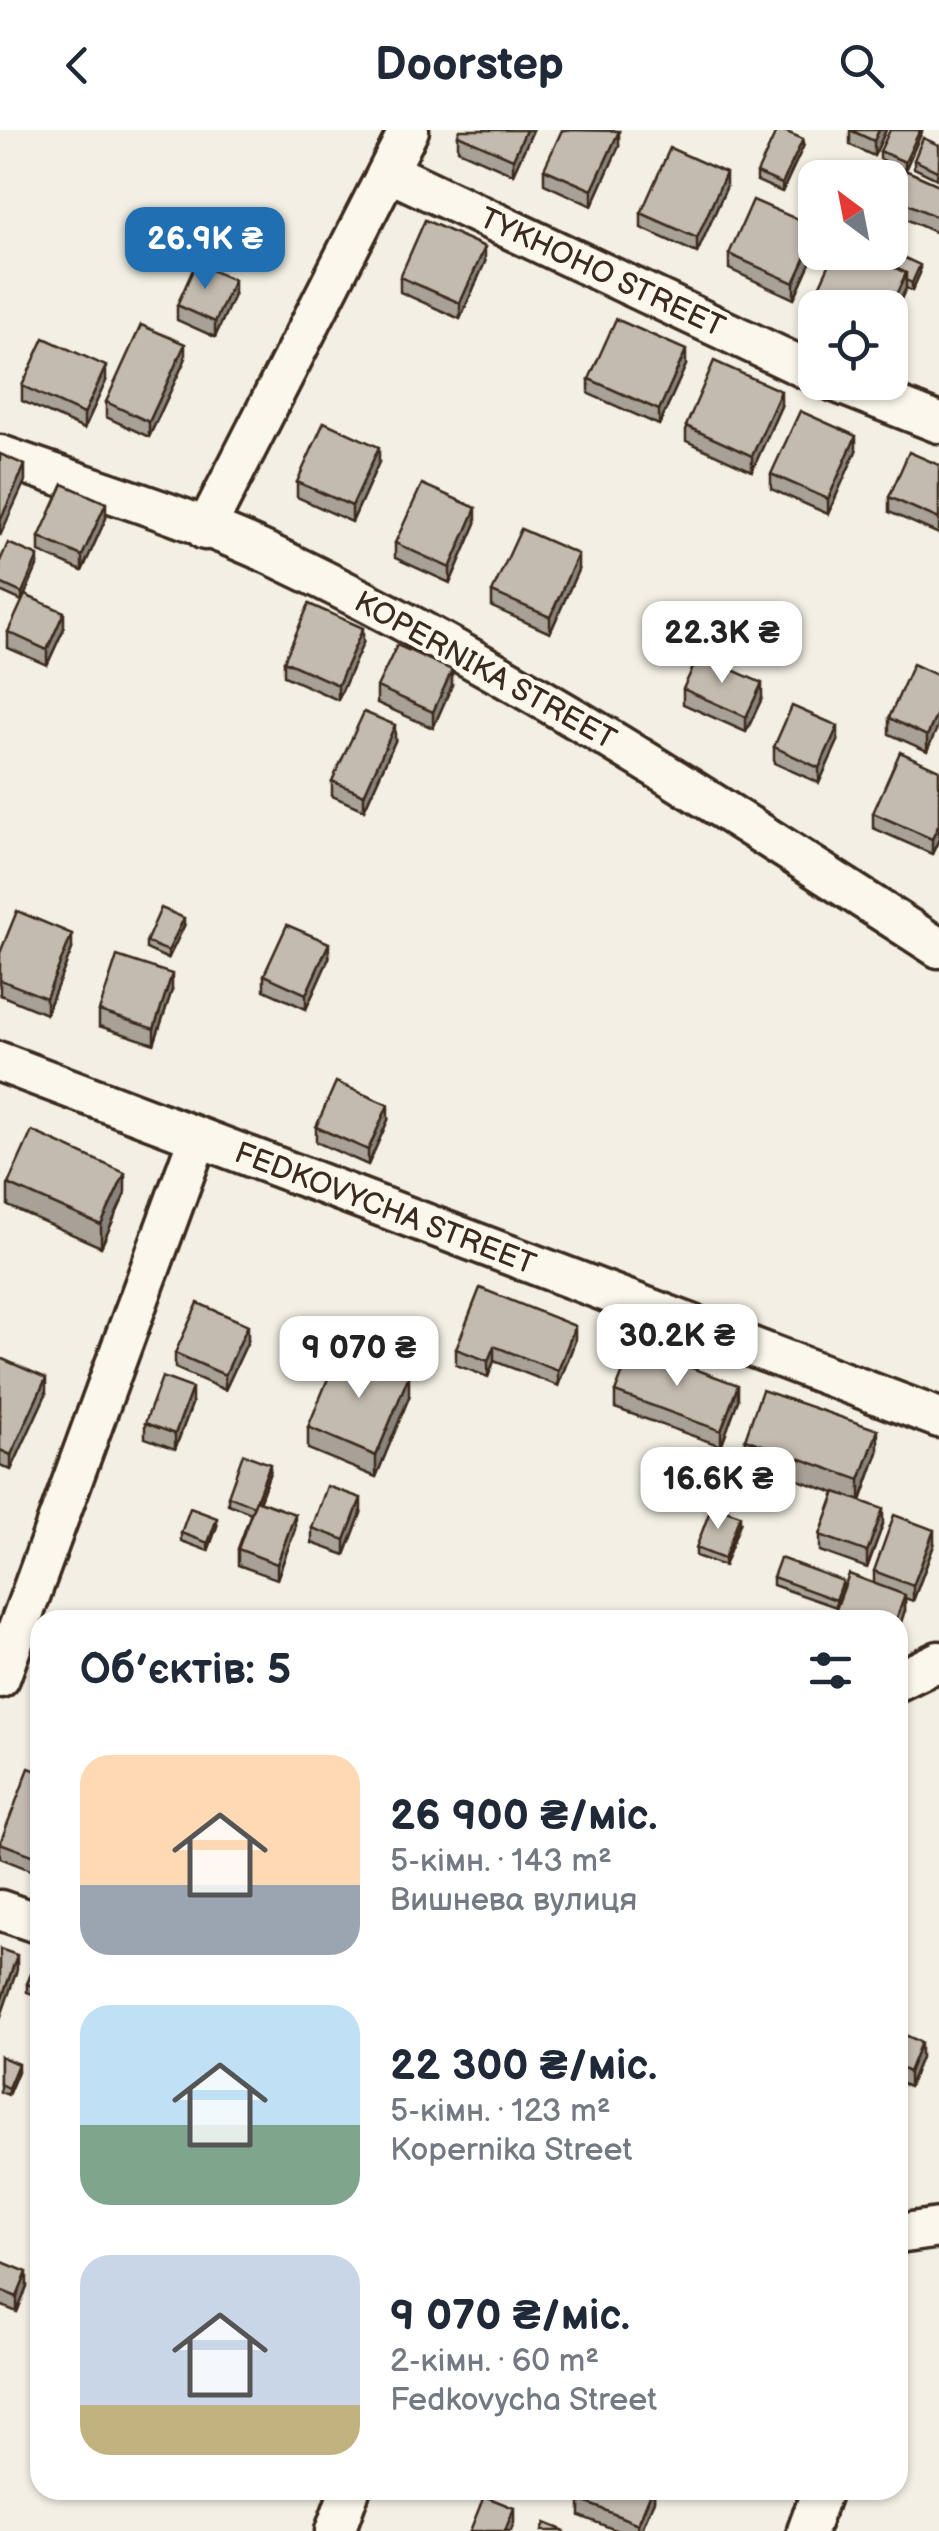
<!DOCTYPE html>
<html lang="uk">
<head>
<meta charset="utf-8">
<style>
	:root { --surface:#fff; --page:#f2f2f3; --text:#1f2937; --muted:#747a83; --accent:#1f6fb2 }
	body { margin:0; font-family:"Balsamiq Sans",sans-serif; background:var(--page); color:var(--text); height:100vh; display:flex; flex-direction:column; font-size:38px; white-space:nowrap }
	* { box-sizing:border-box; margin:0 }
	p { font-size:32px; color:var(--muted) }
	.icon { flex:none; width:55px; height:55px; fill:none; stroke:currentColor; stroke-width:2; stroke-linecap:round; stroke-linejoin:round }
	.map { position:relative; flex:1; overflow:hidden }
	.panel { position:absolute; left:30px; top:1480px; width:878px; height:890px; display:flex; flex-direction:column; background:var(--surface); border-radius:30px; box-shadow:0 2px 8px #0004 }
	.panel>* { flex:none }
	.needle { width:65px; rotate:328deg }
	.buttons { position:absolute; left:798px; top:30px; display:grid; gap:20px }
	.buttons a { display:grid; place-items:center; width:110px; height:110px; border-radius:20px; background:var(--surface); box-shadow:0 2px 8px #0004; font-size:50px }
	.price { position:absolute; translate:-50% -85px; padding:0 22px; border-radius:20px; background:#fff; color:#222; font-size:32px; line-height:65px; filter:drop-shadow(0 2px 5px #0008) }
	.price::after { content:''; position:absolute; left:50%; top:60px; width:30px; height:22px; margin-left:-15px; background:inherit; clip-path:polygon(0 0,100% 0,50% 100%) }
	.price.selected { background:var(--accent); color:#fff }
	ul { padding:0; list-style:none }
	li { display:flex; align-items:center; gap:30px; height:250px; padding:0 50px }
	li span { display:grid; place-items:center; flex:none; width:280px; height:200px; border-radius:30px; color:#555 }
	li>.icon { margin-inline-start:auto }
	span .icon { width:120px; height:120px; fill:#fffc; stroke-width:1 }
	li b { font-size:42px }
	h2 { display:flex; justify-content:space-between; align-items:center; height:120px; padding:0 50px; font-size:42px }
	header { display:flex; justify-content:space-between; align-items:center; height:130px; padding:0 50px; background:var(--surface); font-size:45px; font-weight:600 }
	.map>svg:first-child { display:block }
</style>
</head>
<body>
<header><svg class="icon" aria-label="back" viewBox="0 0 24 24"><path d="M15 5l-7 7 7 7"/></svg>Doorstep<svg class="icon" aria-label="search" viewBox="0 0 24 24"><circle cx="10" cy="10" r="6"/><path d="M15 15l6 6"/></svg></header>
<div class="map">
<svg width="939" height="2401" viewBox="0 0 939 2401">
	<rect width="100%" height="100%" fill="#f3efe4"/>
	<filter id="ink" filterUnits="userSpaceOnUse"><feTurbulence type="fractalNoise" baseFrequency=".01" numOctaves="2"/><feDisplacementMap in="SourceGraphic" scale="20" xChannelSelector="R" yChannelSelector="G"/><feConvolveMatrix kernelMatrix="1 2 1 2 8 2 1 2 1" color-interpolation-filters="sRGB"/></filter>
	<g filter="url(#ink)">
		<g fill="none" stroke-linecap="round" stroke-linejoin="round">
			<defs>
				<g id="minor">
					<polyline points="389,42 815,243"/>
					<polyline points="835,252 939,293"/>
					<path d="M0 325C92 358 190 386 278 428 509 538 724 679 939 818"/>
					<polyline points="205,400 409,0"/>
					<polyline points="0,932 939,1288"/>
					<polyline points="0,1548 198,1008"/>
					<polyline points="898,1551 939,1531"/>
					<polyline points="0,1780 40,1794"/>
					<polyline points="898,2104 939,2098"/>
					<polyline points="335,2401 350,2360"/>
					<polyline points="807,2401 822,2360"/>
				</g>
			</defs>
			<use href="#minor" stroke="#3b2a1e" stroke-width="45"/>
			<use href="#minor" stroke="#fbf7ec" stroke-width="38"/>
		</g>
		<g fill="#a8a197" stroke="#3b2a1e" stroke-width="2.5">
			<polygon points="533,0 513,44 458,20 458,5"/>
			<polygon points="850,0 886,0 874,26 850,15"/>
			<polygon points="922,0 905,40 939,55 939,104 890,82 890,56 898,37 880,29 880,21"/>
			<polygon points="939,15 937,49 914,38 914,30"/>
			<polygon points="619,16 592,76 544,54 544,39"/>
			<polygon points="803,17 782,62 757,51 757,43"/>
			<polygon points="726,58 697,123 641,98 641,83"/>
			<polygon points="815,97 794,169 729,139 729,124"/>
			<polygon points="881,131 920,143 912,161 906,158 890,193 890,178 815,178 815,166"/>
			<polygon points="485,132 460,189 400,162 400,147"/>
			<polygon points="234,165 215,207 177,190 177,175"/>
			<polygon points="185,230 149,307 106,287 106,272"/>
			<polygon points="686,235 659,295 589,264 589,249"/>
			<polygon points="106,251 84,299 22,271 22,256"/>
			<polygon points="781,276 752,341 686,311 686,296"/>
			<polygon points="856,321 828,384 771,359 771,344"/>
			<polygon points="379,332 352,392 297,367 297,352"/>
			<polygon points="939,335 939,404 889,382 889,367"/>
			<polygon points="106,388 82,441 39,422 39,407"/>
			<polygon points="476,393 450,453 395,428 395,413"/>
			<polygon points="0,431 38,434 22,471 0,461"/>
			<polygon points="578,440 550,503 492,477 492,462"/>
			<polygon points="64,498 47,535 8,518 8,502"/>
			<polygon points="363,513 338,570 284,546 284,531"/>
			<polygon points="939,546 927,621 889,604 889,588"/>
			<polygon points="452,555 433,598 377,573 377,557"/>
			<polygon points="683,559 762,568 746,602 683,574"/>
			<polygon points="395,611 364,680 332,666 332,651"/>
			<polygon points="838,611 819,653 774,633 774,617"/>
			<polygon points="939,640 939,709 932,724 873,698 873,683"/>
			<polygon points="184,796 168,829 146,819 146,812"/>
			<polygon points="72,819 46,884 0,865 0,823"/>
			<polygon points="329,828 306,879 264,860 264,845"/>
			<polygon points="172,860 154,914 99,896 99,881"/>
			<polygon points="388,990 368,1035 316,1012 316,997"/>
			<polygon points="8,1054 125,1064 101,1117 8,1076"/>
			<polygon points="248,1211 225,1260 175,1238 175,1223"/>
			<polygon points="575,1211 558,1256 494,1231 488,1247 456,1235 456,1219"/>
			<polygon points="0,1228 46,1264 11,1340 0,1335"/>
			<polygon points="615,1262 738,1270 721,1316 615,1278"/>
			<polygon points="409,1267 376,1347 308,1319 308,1297"/>
			<polygon points="192,1274 175,1319 145,1308 145,1293"/>
			<polygon points="745,1309 878,1322 861,1371 883,1394 867,1438 820,1421 820,1405 835,1363 745,1331"/>
			<polygon points="270,1342 259,1372 295,1399 277,1449 238,1435 238,1419 251,1383 228,1374 228,1366"/>
			<polygon points="361,1383 345,1425 312,1413 312,1398"/>
			<polygon points="740,1393 724,1436 696,1426 696,1418"/>
			<polygon points="217,1396 208,1421 181,1411 181,1403"/>
			<polygon points="934,1415 913,1471 905,1468 905,1480 874,1453 874,1441"/>
			<polygon points="773,1447 843,1459 836,1477 773,1455"/>
			<polygon points="40,1642 40,1744 0,1728 0,1713"/>
			<polygon points="40,1822 40,1867 27,1862 27,1854"/>
			<polygon points="898,1902 921,1927 909,1957 898,1952"/>
			<polygon points="0,1926 18,1941 8,1965 0,1962"/>
			<polygon points="0,2131 27,2157 17,2182 0,2175"/>
			<polygon points="654,2360 654,2370 641,2401 618,2401 580,2386 580,2370"/>
		</g>
		<g fill="#88837b" stroke="#3b2a1e" stroke-width="2.5">
			<polygon points="526,0 533,0 513,44 513,29"/>
			<polygon points="879,0 886,0 874,26 874,11"/>
			<polygon points="920,0 922,0 922,2 905,40 905,32"/>
			<polygon points="619,1 619,16 592,76 592,60"/>
			<polygon points="803,9 803,17 782,62 782,54"/>
			<polygon points="726,43 726,58 697,123 697,108"/>
			<polygon points="815,107 815,122 794,169 794,153"/>
			<polygon points="485,117 485,132 460,189 460,173"/>
			<polygon points="920,135 920,143 912,161 912,153"/>
			<polygon points="906,143 906,158 890,193 890,178"/>
			<polygon points="234,150 234,165 215,207 215,192"/>
			<polygon points="185,214 185,230 149,307 149,292"/>
			<polygon points="686,220 686,235 659,295 659,280"/>
			<polygon points="106,236 106,251 84,299 84,284"/>
			<polygon points="781,261 781,276 752,341 752,326"/>
			<polygon points="856,306 856,321 828,384 828,369"/>
			<polygon points="379,317 379,332 352,392 352,376"/>
			<polygon points="25,335 25,351 0,406 0,391"/>
			<polygon points="106,373 106,388 82,441 82,426"/>
			<polygon points="476,378 476,393 450,453 450,438"/>
			<polygon points="578,424 578,440 550,503 550,487"/>
			<polygon points="38,426 38,434 22,471 22,463"/>
			<polygon points="64,482 64,498 47,535 47,520"/>
			<polygon points="363,498 363,513 338,570 338,555"/>
			<polygon points="452,540 452,555 433,598 433,582"/>
			<polygon points="762,553 762,568 746,602 746,587"/>
			<polygon points="939,579 939,594 927,621 927,606"/>
			<polygon points="395,595 395,611 364,680 364,665"/>
			<polygon points="838,596 838,611 819,653 819,638"/>
			<polygon points="939,694 939,709 932,724 932,709"/>
			<polygon points="184,788 184,796 168,829 168,821"/>
			<polygon points="72,804 72,819 46,884 46,868"/>
			<polygon points="329,813 329,828 306,879 306,864"/>
			<polygon points="172,844 172,860 154,914 154,899"/>
			<polygon points="388,975 388,990 368,1035 368,1020"/>
			<polygon points="125,1043 125,1064 101,1117 101,1095"/>
			<polygon points="248,1195 248,1211 225,1260 225,1245"/>
			<polygon points="575,1196 575,1211 558,1256 558,1241"/>
			<polygon points="494,1216 494,1231 488,1247 488,1231"/>
			<polygon points="409,1245 409,1267 376,1347 376,1326"/>
			<polygon points="46,1248 46,1264 11,1340 11,1325"/>
			<polygon points="738,1255 738,1270 721,1316 721,1301"/>
			<polygon points="192,1258 192,1274 175,1319 175,1304"/>
			<polygon points="878,1300 878,1322 860,1372 860,1350"/>
			<polygon points="270,1334 270,1342 255,1384 255,1376"/>
			<polygon points="361,1368 361,1383 345,1425 345,1410"/>
			<polygon points="883,1379 883,1394 867,1438 867,1422"/>
			<polygon points="295,1384 295,1399 277,1449 277,1434"/>
			<polygon points="740,1385 740,1393 724,1436 724,1429"/>
			<polygon points="217,1388 217,1396 208,1421 208,1413"/>
			<polygon points="934,1400 934,1415 913,1471 913,1456"/>
			<polygon points="843,1451 843,1459 836,1477 836,1470"/>
			<polygon points="905,1465 905,1480 898,1502 896,1490"/>
			<polygon points="17,1825 17,1840 0,1889 0,1874"/>
			<polygon points="921,1912 921,1927 909,1957 909,1942"/>
			<polygon points="18,1934 18,1941 8,1965 8,1958"/>
			<polygon points="27,2142 27,2157 17,2182 17,2167"/>
			<polygon points="652,2360 654,2360 654,2370 641,2401 638,2401 638,2394"/>
			<polygon points="514,2378 514,2393 511,2401 505,2401"/>
		</g>
		<g fill="#c3bbb0" stroke="#3b2a1e" stroke-width="2.5">
			<polygon points="460,0 526,0 513,29 458,5"/>
			<polygon points="562,0 619,1 592,60 544,39"/>
			<polygon points="777,0 782,0 803,9 782,54 757,43"/>
			<polygon points="850,0 879,0 874,11"/>
			<polygon points="890,0 920,0 905,32 880,21"/>
			<polygon points="923,8 939,15 939,37 937,41 914,30"/>
			<polygon points="670,18 726,43 697,108 641,83"/>
			<polygon points="898,37 939,55 939,88 890,66 890,56"/>
			<polygon points="753,70 815,97 815,107 794,153 729,124"/>
			<polygon points="425,90 485,117 460,173 400,147"/>
			<polygon points="890,121 920,135 912,153 906,150 906,143 881,131 885,122"/>
			<polygon points="835,122 861,122 906,143 890,178 840,178 815,166"/>
			<polygon points="196,133 234,150 215,192 177,175"/>
			<polygon points="616,189 686,220 659,280 589,249"/>
			<polygon points="141,195 185,214 149,292 106,272"/>
			<polygon points="44,208 106,236 84,284 22,256"/>
			<polygon points="714,231 781,261 752,326 686,296"/>
			<polygon points="800,281 856,306 828,369 771,344"/>
			<polygon points="324,292 379,317 352,376 297,352"/>
			<polygon points="909,322 939,335 939,389 889,367"/>
			<polygon points="0,324 25,335 0,391"/>
			<polygon points="63,354 106,373 82,426 39,407"/>
			<polygon points="422,354 476,378 450,438 395,413"/>
			<polygon points="521,399 578,424 550,487 492,462"/>
			<polygon points="8,413 38,426 22,463 0,453 0,431"/>
			<polygon points="25,465 64,482 47,520 8,502"/>
			<polygon points="309,474 363,498 338,555 284,531"/>
			<polygon points="397,515 452,540 433,582 377,557"/>
			<polygon points="699,525 762,553 746,587 683,559"/>
			<polygon points="913,534 939,546 939,579 927,606 889,588"/>
			<polygon points="792,576 838,596 819,638 774,617"/>
			<polygon points="364,582 395,595 364,665 332,651"/>
			<polygon points="900,622 939,640 939,694 932,709 873,683"/>
			<polygon points="161,778 184,788 168,821 146,812"/>
			<polygon points="17,781 72,804 46,868 0,850 0,823"/>
			<polygon points="287,795 329,813 306,864 264,845"/>
			<polygon points="117,826 172,844 154,899 99,881"/>
			<polygon points="336,952 388,975 368,1020 316,997"/>
			<polygon points="32,1001 125,1043 101,1095 8,1054"/>
			<polygon points="480,1158 575,1196 558,1241 494,1216 488,1231 456,1219"/>
			<polygon points="198,1173 248,1195 225,1245 175,1223"/>
			<polygon points="633,1216 738,1255 721,1301 615,1262"/>
			<polygon points="341,1217 409,1245 376,1326 308,1297"/>
			<polygon points="0,1228 46,1248 11,1325 0,1320"/>
			<polygon points="162,1247 192,1258 175,1304 145,1293"/>
			<polygon points="762,1260 878,1300 860,1350 745,1309"/>
			<polygon points="243,1324 270,1334 254,1376 228,1366"/>
			<polygon points="327,1356 361,1368 345,1410 312,1398"/>
			<polygon points="836,1362 883,1379 867,1422 820,1405"/>
			<polygon points="256,1370 295,1384 277,1434 238,1419"/>
			<polygon points="712,1375 740,1385 724,1429 696,1418"/>
			<polygon points="190,1378 217,1388 208,1413 181,1403"/>
			<polygon points="894,1385 934,1400 913,1456 874,1441"/>
			<polygon points="780,1428 843,1451 836,1470 773,1447"/>
			<polygon points="849,1444 905,1465 896,1490 832,1490"/>
			<polygon points="29,1638 40,1642 40,1728 0,1713"/>
			<polygon points="0,1819 17,1825 0,1874"/>
			<polygon points="40,1822 40,1859 27,1854"/>
			<polygon points="898,1902 921,1912 909,1942 898,1937"/>
			<polygon points="0,1926 18,1934 8,1958 0,1954"/>
			<polygon points="0,2131 27,2142 17,2167 0,2160"/>
			<polygon points="584,2360 652,2360 638,2394 580,2370"/>
			<polygon points="484,2366 514,2378 505,2401 470,2401"/>
			<polygon points="545,2393 565,2401 542,2401"/>
		</g>
	</g>
	<g text-anchor="middle" dominant-baseline="central" stroke-width="9" stroke-linejoin="round" paint-order="stroke">
		<g font-size="30" fill="#3b2a1e" stroke="#fbf7ec">
			<text transform="translate(602 143) rotate(25)">TYKHOHO STREET</text>
			<text transform="translate(485 541) rotate(29)">KOPERNIKA STREET</text>
			<text transform="translate(385 1079) rotate(21)">FEDKOVYCHA STREET</text>
		</g>
	</g>
</svg>
<div class="buttons">
<a><svg class="needle" viewBox="-14 -14 28 28"><path d="M0-13l5 13h-10z" fill="#e53935"/><path d="M0 13l5-13h-10z" fill="#747a83"/></svg></a>
<a><svg class="icon" aria-label="locate" viewBox="0 0 24 24"><circle cx="12" cy="12" r="6"/><path d="M12 2v4M12 18v4M2 12h4M18 12h4"/></svg></a>
</div>
<b class="price selected" style="left:205px;top:162px">26.9K ₴</b>
<b class="price" style="left:722px;top:556px">22.3K ₴</b>
<b class="price" style="left:677px;top:1259px">30.2K ₴</b>
<b class="price" style="left:359px;top:1271px">9 070 ₴</b>
<b class="price" style="left:718px;top:1402px">16.6K ₴</b>
<section class="panel">
<h2>Об’єктів: 5<svg class="icon" aria-label="filters" viewBox="0 0 24 24"><path d="M4 7h16M4 17h16"/><circle cx="9" cy="7" r="2"/><circle cx="15" cy="17" r="2"/></svg></h2>
<ul>
<li><span style="background:linear-gradient(#ffd9b3 65%,#9aa5b1 0)"><svg class="icon" aria-label="home" viewBox="0 0 24 24"><path d="M3 11l9-7 9 7M6 9v11h12V9"/></svg></span><div><b>26 900 ₴/міс.</b><p>5-кімн. · 143 m²</p><p>Вишнева вулиця</p></div></li>
<li><span style="background:linear-gradient(#bfe0f5 60%,#7fa58c 0)"><svg class="icon" aria-label="home" viewBox="0 0 24 24"><path d="M3 11l9-7 9 7M6 9v11h12V9"/></svg></span><div><b>22 300 ₴/міс.</b><p>5-кімн. · 123 m²</p><p>Kopernika Street</p></div></li>
<li><span style="background:linear-gradient(#c9d6e8 75%,#c2b280 0)"><svg class="icon" aria-label="home" viewBox="0 0 24 24"><path d="M3 11l9-7 9 7M6 9v11h12V9"/></svg></span><div><b>9 070 ₴/міс.</b><p>2-кімн. · 60 m²</p><p>Fedkovycha Street</p></div></li>
</ul>
</section>
</div>
</body>
</html>
